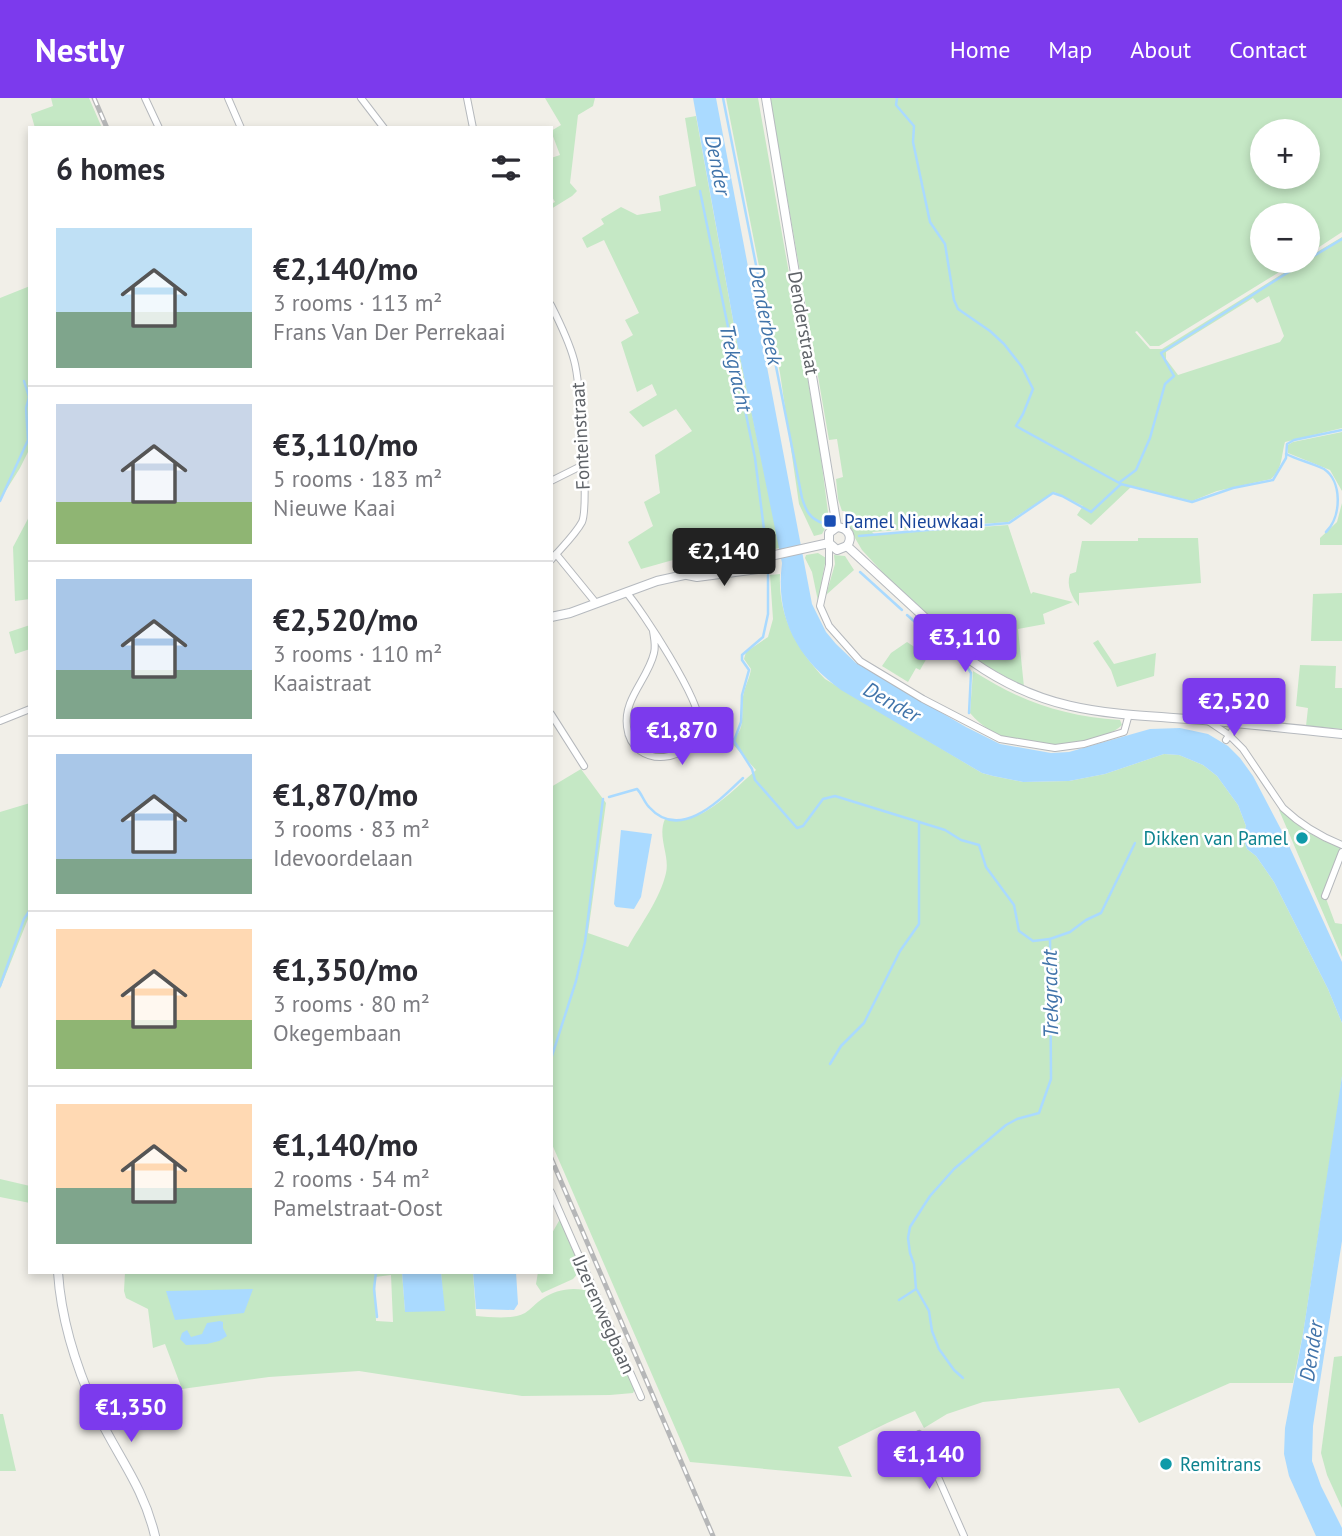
<!DOCTYPE html>
<html lang="en">
<head>
<meta charset="utf-8">
<style>
	:root { --surface:#fff; --page:#f2f2f3; --text:#2b2b33; --muted:#7c7c81; --line:#e1e1e2; --accent:#7c3aed }
	body { margin:0; font-family:"PT Sans",sans-serif; background:var(--page); color:var(--text); height:100vh; display:flex; flex-direction:column; font-size:26px; white-space:nowrap }
	* { box-sizing:border-box; margin:0 }
	p { font-size:23px; color:var(--muted) }
	.icon { flex:none; width:38px; height:38px; fill:none; stroke:currentColor; stroke-width:2; stroke-linecap:round; stroke-linejoin:round }
	.map { position:relative; flex:1; overflow:hidden }
	.details { position:absolute; left:28px; top:28px; width:525px; height:1148px; display:flex; flex-direction:column; background:var(--surface); border-radius:0px; box-shadow:0 4px 10px #0003 }
	.details>* { flex:none }
	.buttons { position:absolute; left:1250px; top:21px; display:grid; gap:14px }
	.buttons a { display:grid; place-items:center; width:70px; height:70px; border-radius:50%; background:var(--surface); box-shadow:0 4px 10px #0003; font-size:35px }
	.price { position:absolute; translate:-50% -60px; padding:0 16px; border-radius:7px; background:var(--accent); color:#fff; font-size:23px; line-height:46px; filter:drop-shadow(0 2px 4px #0008) }
	.price::after { content:''; position:absolute; left:50%; top:42px; width:21px; height:16px; margin-left:-10px; background:inherit; clip-path:polygon(0 0,100% 0,50% 100%) }
	.price.on { background:#222; color:#fff }
	ul { padding:0; list-style:none }
	li { display:flex; align-items:center; gap:21px; height:175px; padding:0 28px }
	li+li { border-top:2px solid var(--line) }
	li span { display:grid; place-items:center; flex:none; width:196px; height:140px; border-radius:0px; color:#555 }
	li>.icon { margin-inline-start:auto }
	span .icon { width:84px; height:84px; fill:#fffc; stroke-width:1 }
	li b { font-size:30px }
	h2 { display:flex; justify-content:space-between; align-items:center; height:84px; padding:0 28px; font-size:30px }
	header { display:flex; align-items:center; gap:42px; box-sizing:border-box; height:98px; padding:0 35px; background:var(--accent); color:#fff }
	header strong { font-size:33px }
	nav { display:flex; gap:38px; margin-inline-start:auto; font-size:24px }
	.map>svg:first-child { display:block }
</style>
</head>
<body>
<header>
<strong>Nestly</strong>
<nav><a>Home</a><a>Map</a><a>About</a><a>Contact</a></nav>
</header>
<div class="map">
<svg width="1342" height="1438" viewBox="0 0 1342 1438">
	<rect width="100%" height="100%" fill="#f1efe8"/>
	<g fill="#c5e8c5" fill-rule="evenodd">
		<polygon points="51,0 89,0 102,30 35,30 31,16 53,8"/>
		<polygon points="545,0 595,0 593,8 578,17 570,85 577,93 572,98 551,111 551,106 555,104 551,97 551,60 560,57 551,33 561,27"/>
		<polygon points="726,0 758,0 819,345 828,414 828,425 822,436 814,438 799,406 780,275"/>
		<path d="M770 0H1342V134L1307 157V117H1262V163H1297L1159 248H1150L1137 233 1135 234 1150 251H1162L1303 163H1307V160L1342 139V330L1285 344C1281 358 1283 370 1271 381L1217 393 1192 403 1132 388 1091 427 1077 417 1083 408 1054 394 1008 424 872 434 875 437 1008 427 1031 496 1033 494 1073 504 1043 516 1045 526 1018 531 1024 589 983 566 886 478 862 452 848 428 845 413H842L838 401 836 381 843 379 837 341 829 342ZM1262 33H1307V79H1262ZM1269 198 1284 238 1280 244 1178 277 1166 261V254L1253 200 1257 205Z"/>
		<polygon points="696,18 737,244 780,450 710,464 705,453 641,471 628,444 653,428 644,404 660,395 655,357 692,333 676,311 643,329 629,314 657,297 652,286 637,294 621,244 633,237 625,222 639,215 604,142 587,150 582,140 604,126 601,121 621,109 637,117 661,113 659,98 696,88 685,20"/>
		<polygon points="30,188 30,350 20,370 0,402 0,200"/>
		<polygon points="1342,334 1342,393 1330,372 1288,355 1288,347 1293,344"/>
		<polygon points="1342,405 1342,447 1320,447 1320,440 1337,424"/>
		<polygon points="30,417 30,501 15,503 13,449"/>
		<path d="M1138 440H1198L1201 485 1079 495V508C1072 499 1066 488 1070 476L1076 474 1082 443H1138Z"/>
		<polygon points="818,455 826,460 818,503 812,474 805,460 806,457"/>
		<polygon points="834,457 845,458 854,472 826,497 835,466"/>
		<path d="M780 476C778 519 797 551 825 581L982 675 993 678 1023 684 1069 683 1105 676 1164 656 1179 657 1203 667 1217 678 1238 707 1246 728 1243 740 1247 751 1256 758 1274 784 1328 891 1342 925V978L1339 1003 1303 1236 1293 1285H1230L1139 1325 1119 1290 983 1304 947 1316 924 1330 915 1313C889 1323 864 1337 838 1349L852 1379 690 1364 551 1044V689L581 671 606 705 588 835 628 849C641 826 660 801 666 775 670 757 657 739 665 721 698 731 732 693 756 672L729 642C749 635 739 610 744 594 746 586 750 579 751 571L744 561 746 554 768 539 773 521 770 477Z"/>
		<polygon points="1342,495 1342,543 1311,543 1313,496"/>
		<polygon points="30,527 30,551 15,556 9,534"/>
		<polygon points="1098,542 1114,566 1156,555 1154,578 1117,589 1111,572 1093,545"/>
		<polygon points="907,544 928,558 920,572 916,570 908,584 882,568 891,555"/>
		<polygon points="1300,567 1336,568 1335,590 1342,590 1342,631 1306,628 1308,610 1296,608"/>
		<path d="M973 573C1022 604 1062 618 1120 622L1122 627C1114 635 1102 638 1092 641 1053 652 998 649 970 615Z"/>
		<polygon points="30,705 30,816 0,891 0,714"/>
		<path d="M1281 711C1300 728 1316 744 1342 748V754L1325 798 1335 825 1342 826V859L1279 712Z"/>
		<polygon points="0,1081 30,1088 30,1105 0,1099"/>
		<polygon points="560,1121 580,1165 580,1173 573,1181 542,1195 536,1186 538,1174 551,1174 551,1137"/>
		<path d="M125 1174H402L405 1213H444L441 1174H473L476 1218C491 1219 511 1222 525 1215 531 1211 536 1205 542 1201 557 1190 578 1188 594 1195L635 1291 633 1295 610 1297 522 1298 359 1273 269 1279 182 1291 165 1246 153 1250 148 1211 126 1200 124 1193ZM391 1177 393 1224 376 1223 375 1179Z"/>
		<polygon points="1342,1258 1342,1410 1327,1377 1321,1355 1334,1259"/>
		<polygon points="0,1316 3,1316 16,1373 0,1373"/>
	</g>
	<g fill="#aadaff">
		<path d="M693 0H716L812 506 826 534 836 546 856 565 966 629 1000 646 1051 655 1069 654 1150 631 1180 630 1208 636 1228 648 1240 660 1253 678 1285 739 1342 864V925L1328 891 1274 784 1256 758 1247 751 1243 740 1246 728 1238 707 1217 678 1203 667 1179 657 1164 656 1105 676 1069 683 1023 684 993 678 982 675 841 592C797 560 775 520 782 465L737 244Z"/>
		<polygon points="621,732 652,736 641,799 634,811 616,809 614,806"/>
		<polygon points="1342,978 1342,1143 1313,1328 1312,1363 1321,1388 1342,1430 1342,1438 1316,1438 1289,1378 1284,1356 1285,1330 1303,1236"/>
		<polygon points="402,1174 441,1174 445,1213 405,1214"/>
		<polygon points="473,1174 516,1174 518,1206 514,1212 476,1211"/>
		<polygon points="253,1191 244,1215 175,1222 166,1193"/>
		<polygon points="220,1223 223,1224 223,1230 227,1238 219,1243 207,1246 186,1247 180,1241 182,1235 187,1232 191,1239 202,1236 207,1225"/>
	</g>
	<g fill="none" stroke-linecap="round" stroke-linejoin="round">
		<g stroke="#aadaff" stroke-width="2.5">
			<path d="M723 0 802 400C806 413 810 421 823 425"/>
			<polyline points="897,0 896,7 914,28 913,44 930,124 945,146 954,202 958,211 990,233 1004,246 1022,269 1033,291 1023,316 1016,328 1121,386"/>
			<polyline points="700,93 755,360 766,447"/>
			<polyline points="1307,162 1342,141"/>
			<path d="M1286 356C1298 362 1312 365 1324 371 1342 383 1342 418 1326 434"/>
			<polyline points="1120,384 1136,372 1150,340 1165,286 1174,278 1161,255 1306,163"/>
			<polyline points="0,403 28,342 26,310 29,299 24,283"/>
			<polyline points="859,438 1009,425 1053,395 1062,398 1091,414 1121,386 1192,404 1233,390 1273,382 1286,360 1287,346 1294,342 1342,332"/>
			<polyline points="860,474 902,512"/>
			<polyline points="768,477 768,516 763,539 742,557 742,562 749,572 742,597 741,624 734,643 752,671 755,682 797,730 803,728 823,701 835,698 945,732 961,742 979,747 986,769 1014,807 1019,833 1033,843 1050,841 1051,981 1039,1015 1017,1021 1006,1027 954,1071 930,1098 910,1129 908,1140 910,1155 914,1166 916,1191 899,1202"/>
			<polyline points="907,517 967,569 971,575 969,615"/>
			<path d="M609 699 637 691C642 696 644 704 649 709 680 744 720 702 743 680"/>
			<polyline points="1050,841 1070,834 1086,822 1101,815 1135,745"/>
			<polyline points="0,888 24,821 30,812"/>
			<polyline points="551,961 576,883 585,844 603,701"/>
			<polyline points="830,966 841,948 864,925 900,853 919,826 919,724"/>
			<polyline points="376,1174 374,1191 377,1219"/>
			<polyline points="917,1192 929,1213 932,1233 939,1251 954,1272 963,1280"/>
		</g>
		<defs>
			<g id="street">
				<polyline points="145,0 159,30"/>
				<polyline points="228,0 241,30"/>
				<polyline points="361,0 384,30"/>
				<polyline points="467,0 473,30"/>
				<path d="M551 207C560 225 569 243 574 262 580 283 589 408 582 424 575 437 561 450 551 462"/>
				<polyline points="551,383 583,367"/>
				<polyline points="829,445 829,467 820,508 829,528 860,563 923,601 1000,641 1055,650 1084,646 1124,634 1129,616"/>
				<polyline points="556,456 596,505"/>
				<polyline points="687,478 697,480 765,471"/>
				<path d="M626 494C642 512 701 603 699 625 697 666 632 673 627 629 623 601 648 581 654 555 656 548 654 540 653 533"/>
				<polyline points="551,616 584,668"/>
				<polyline points="0,623 30,611"/>
				<path d="M1208 623 1229 637 1243 651 1283 710C1301 727 1319 738 1342 747"/>
				<polyline points="1226,642 1237,626"/>
				<polyline points="1325,798 1342,754"/>
				<polyline points="551,1094 641,1299"/>
				<polyline points="919,1336 964,1438"/>
			</g>
			<g id="secondary">
				<polyline points="766,0 837,429"/>
				<path d="M837 429C849 430 853 439 847 448"/>
				<polyline points="829,445 837,452 847,448"/>
				<polyline points="829,445 829,435 837,429"/>
				<path d="M847 448 973 564C1050 618 1114 615 1203 622 1249 626 1296 631 1342 636"/>
				<polyline points="551,519 570,515 657,483 829,445"/>
				<path d="M58 1174C61 1221 77 1271 96 1313 117 1358 143 1387 155 1438"/>
			</g>
		</defs>
		<use href="#street" stroke="#b5b8bc" stroke-width="8"/>
		<use href="#secondary" stroke="#b6babf" stroke-width="10"/>
		<use href="#street" stroke="#fff" stroke-width="6"/>
		<use href="#secondary" stroke="#fff" stroke-width="8"/>
		<defs>
			<g id="rail">
				<polyline points="94,0 107,30"/>
				<polyline points="551,1060 713,1438"/>
			</g>
		</defs>
		<use href="#rail" stroke="#b6b7b8" stroke-width="5"/>
		<use href="#rail" stroke="#fff" stroke-width="2.5" stroke-dasharray="8" stroke-linecap="butt"/>
	</g>
	<rect fill="#1a4fb4" stroke="#fff" stroke-width="2.5" x="823" y="416" width="14" height="14" rx="3.5"/>
	<g fill="#0f9aa8" stroke="#fff" stroke-width="2.5">
		<circle cx="1302" cy="740" r="7"/>
		<circle cx="1166" cy="1366" r="7"/>
	</g>
	<g text-anchor="middle" dominant-baseline="central" stroke-width="5" stroke-linejoin="round" paint-order="stroke">
		<g font-size="19" fill="#5f6368" stroke="#fff">
			<text transform="translate(804 225) rotate(80)">Denderstraat</text>
			<text transform="translate(580 338) rotate(-93)">Fonteinstraat</text>
			<text transform="translate(604 1216) rotate(66)">IJzerenwegbaan</text>
		</g>
		<g font-size="19" fill="#164399" stroke="#fff" text-anchor="start">
			<text x="844" y="423">Pamel Nieuwkaai</text>
		</g>
		<g font-size="19" fill="#0d838f" stroke="#fff" text-anchor="end">
			<text x="1288" y="740">Dikken van Pamel</text>
			<text x="1180" y="1366" text-anchor="start">Remitrans</text>
		</g>
		<g font-size="21" font-style="italic" fill="#4174aa" stroke="#fff">
			<text transform="translate(718 67) rotate(79)">Dender</text>
			<text transform="translate(766 217) rotate(79)">Denderbeek</text>
			<text transform="translate(736 270) rotate(78)">Trekgracht</text>
			<text transform="translate(892 604) rotate(29)">Dender</text>
			<text transform="translate(1050 896) rotate(-91)">Trekgracht</text>
			<text transform="translate(1311 1253) rotate(-81)">Dender</text>
		</g>
	</g>
</svg>
<div class="buttons">
<a>+</a>
<a>−</a>
</div>
<b class="price on" style="left:724px;top:490px">€2,140</b>
<b class="price" style="left:965px;top:576px">€3,110</b>
<b class="price" style="left:1234px;top:640px">€2,520</b>
<b class="price" style="left:682px;top:669px">€1,870</b>
<b class="price" style="left:131px;top:1346px">€1,350</b>
<b class="price" style="left:929px;top:1393px">€1,140</b>
<section class="details">
<h2>6 homes<svg class="icon" aria-label="filters" viewBox="0 0 24 24"><path d="M4 7h16M4 17h16"/><circle cx="9" cy="7" r="2"/><circle cx="15" cy="17" r="2"/></svg></h2>
<ul>
<li><span style="background:linear-gradient(#bfe0f5 60%,#7fa58c 0)"><svg class="icon" aria-label="home" viewBox="0 0 24 24"><path d="M3 11l9-7 9 7M6 9v11h12V9"/></svg></span><div><b>€2,140/mo</b><p>3 rooms · 113 m²</p><p>Frans Van Der Perrekaai</p></div></li>
<li><span style="background:linear-gradient(#c9d6e8 70%,#8fb573 0)"><svg class="icon" aria-label="home" viewBox="0 0 24 24"><path d="M3 11l9-7 9 7M6 9v11h12V9"/></svg></span><div><b>€3,110/mo</b><p>5 rooms · 183 m²</p><p>Nieuwe Kaai</p></div></li>
<li><span style="background:linear-gradient(#a9c7e8 65%,#7fa58c 0)"><svg class="icon" aria-label="home" viewBox="0 0 24 24"><path d="M3 11l9-7 9 7M6 9v11h12V9"/></svg></span><div><b>€2,520/mo</b><p>3 rooms · 110 m²</p><p>Kaaistraat</p></div></li>
<li><span style="background:linear-gradient(#a9c7e8 75%,#7fa58c 0)"><svg class="icon" aria-label="home" viewBox="0 0 24 24"><path d="M3 11l9-7 9 7M6 9v11h12V9"/></svg></span><div><b>€1,870/mo</b><p>3 rooms · 83 m²</p><p>Idevoordelaan</p></div></li>
<li><span style="background:linear-gradient(#ffd9b3 65%,#8fb573 0)"><svg class="icon" aria-label="home" viewBox="0 0 24 24"><path d="M3 11l9-7 9 7M6 9v11h12V9"/></svg></span><div><b>€1,350/mo</b><p>3 rooms · 80 m²</p><p>Okegembaan</p></div></li>
<li><span style="background:linear-gradient(#ffd9b3 60%,#7fa58c 0)"><svg class="icon" aria-label="home" viewBox="0 0 24 24"><path d="M3 11l9-7 9 7M6 9v11h12V9"/></svg></span><div><b>€1,140/mo</b><p>2 rooms · 54 m²</p><p>Pamelstraat-Oost</p></div></li>
</ul>
</section>
</div>
</body>
</html>
